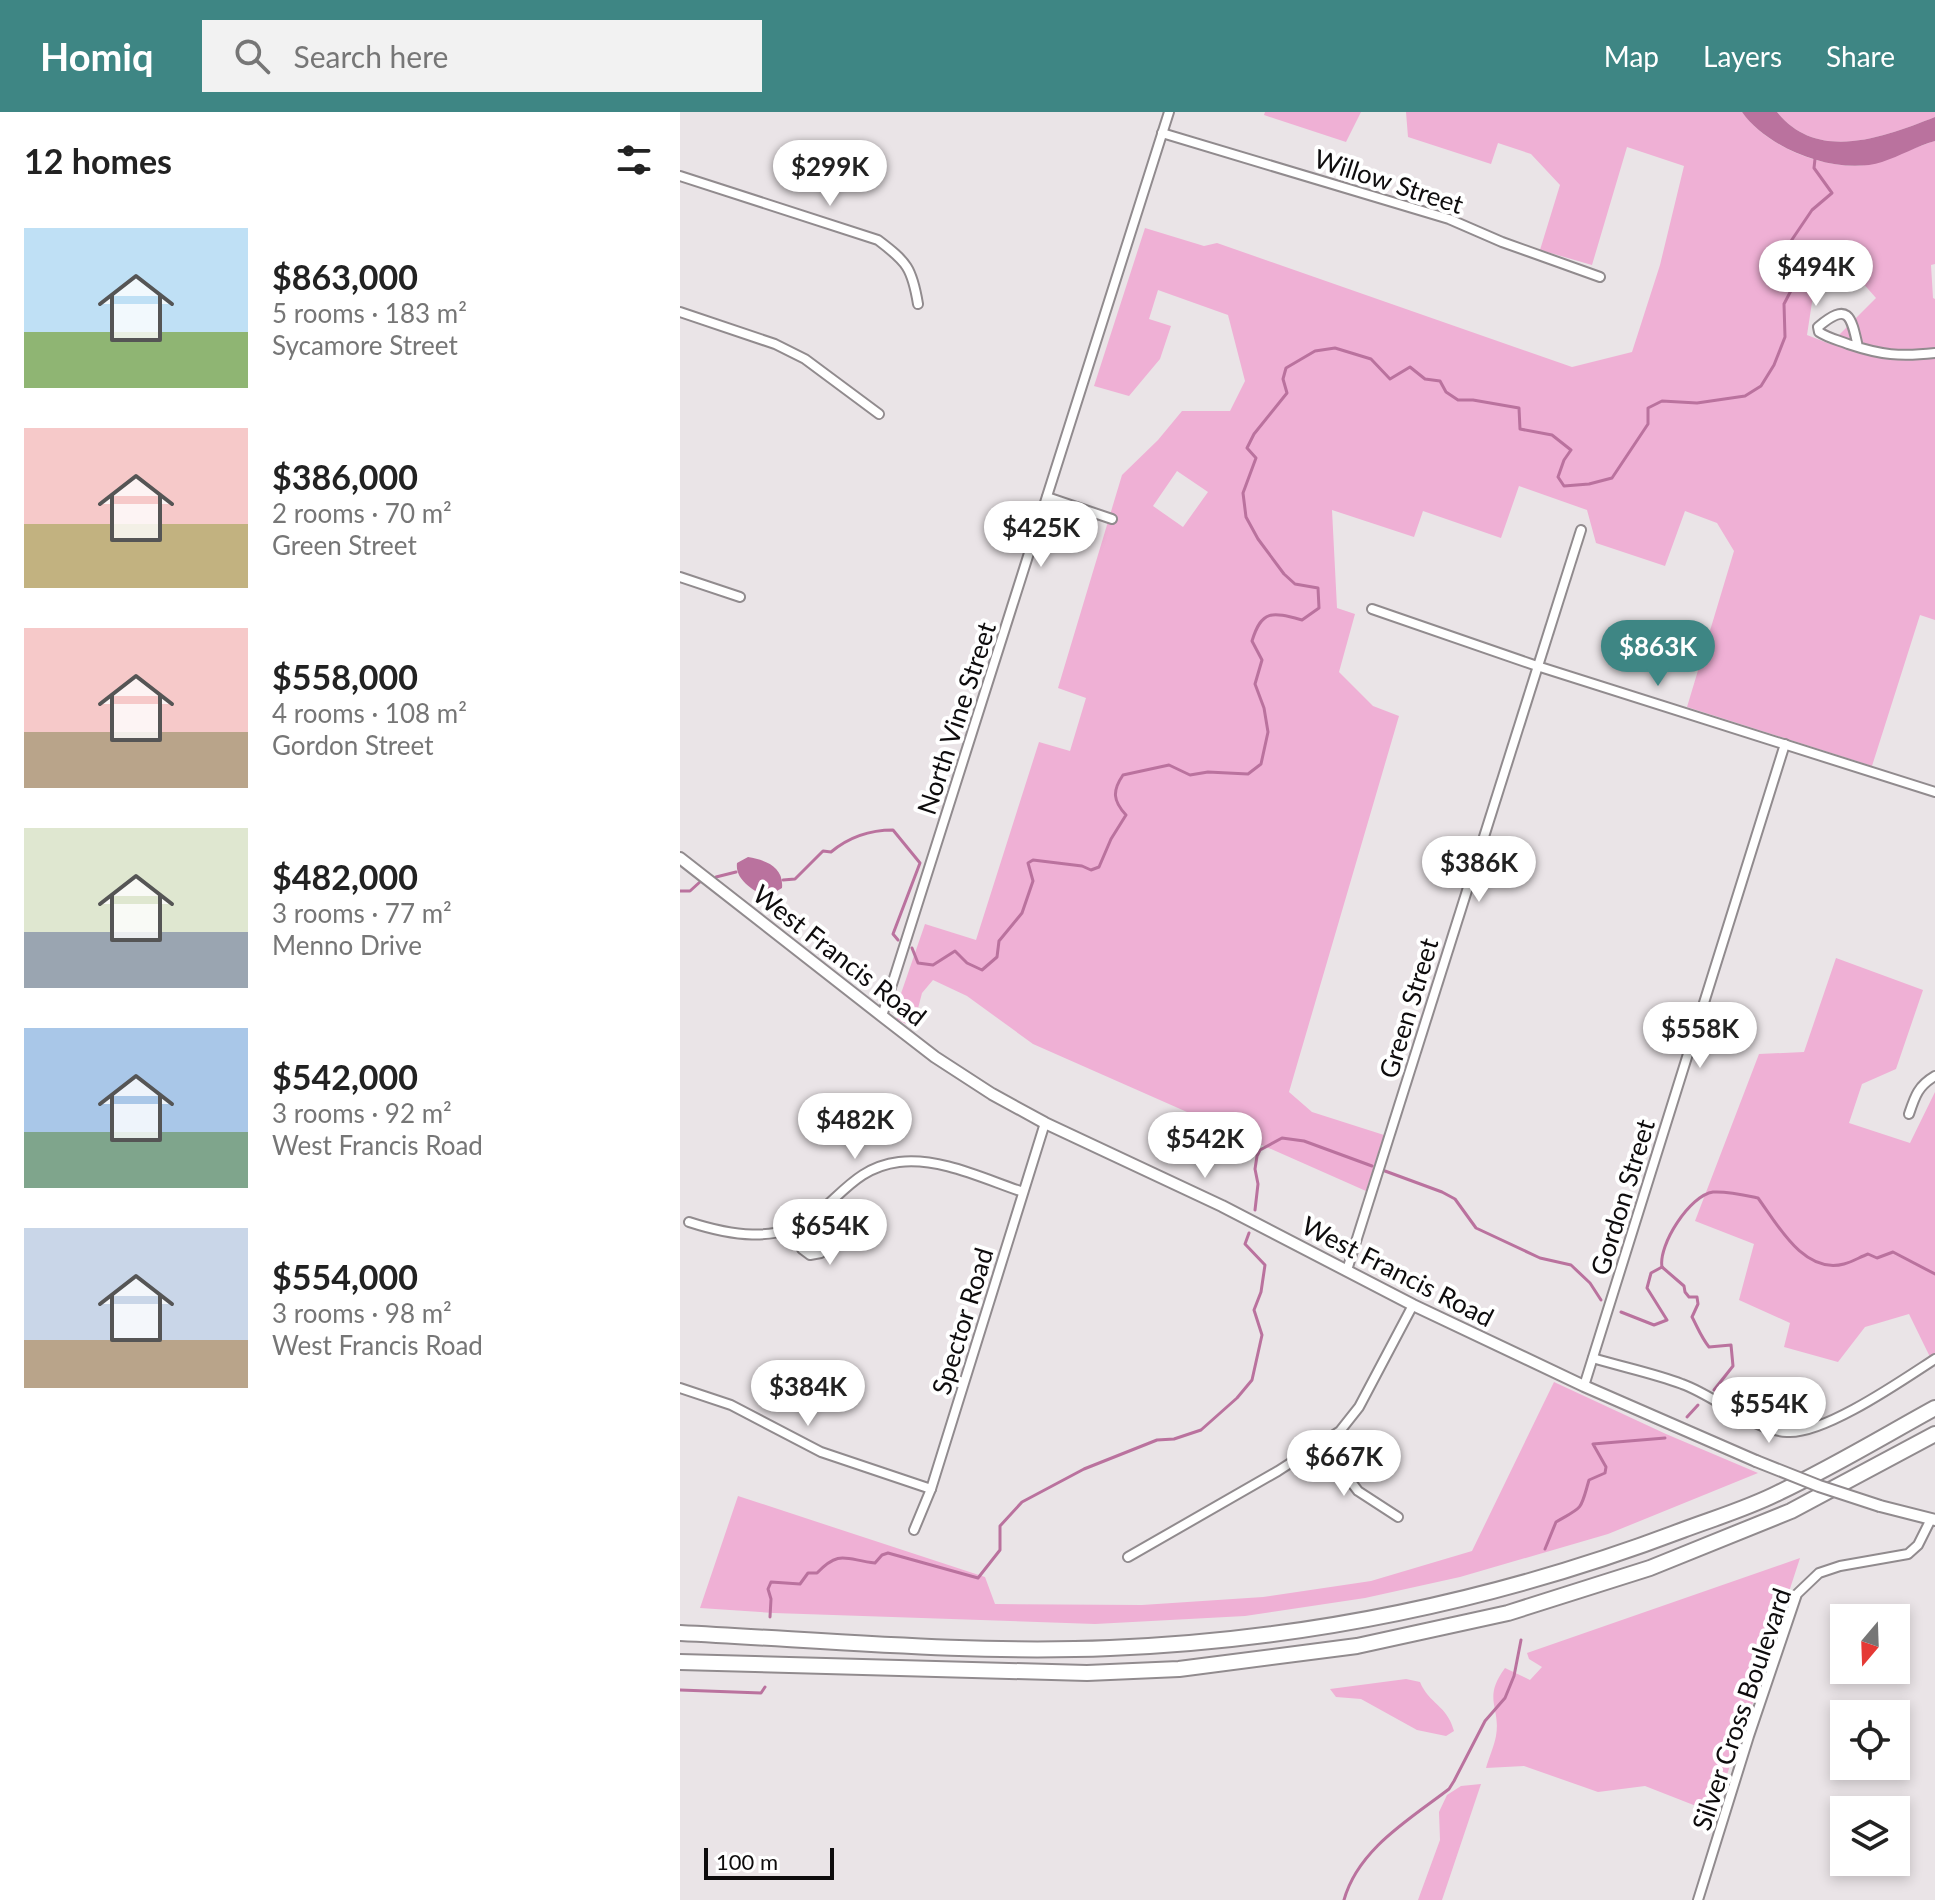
<!DOCTYPE html>
<html lang="en">
<head>
<meta charset="utf-8">
<style>
	:root { --surface:#fff; --page:#f2f2f2; --text:#222; --muted:#767676; --accent:#3e8684 }
	body { margin:0; font-family:Lato,sans-serif; background:var(--page); color:var(--text); height:100vh; display:flex; flex-direction:column; font-size:30px; white-space:nowrap }
	* { box-sizing:border-box; margin:0 }
	p { font-size:26px; color:var(--muted) }
	.icon { flex:none; width:44px; height:44px; fill:none; stroke:currentColor; stroke-width:2; stroke-linecap:round; stroke-linejoin:round }
	.map { position:relative; flex:1; overflow:hidden }
	.sheet { display:flex; flex-direction:column; background:var(--surface); width:680px }
	.sheet>* { flex:none }
	.needle { width:52px; rotate:199deg }
	.tools { position:absolute; left:1150px; top:1492px; display:grid; gap:16px }
	.tools a { display:grid; place-items:center; width:80px; height:80px; border-radius:0px; background:var(--surface); box-shadow:0 4px 12px #0003; font-size:40px }
	.scale { position:absolute; left:24px; bottom:20px; width:130px; box-sizing:border-box; padding-left:8px; border:4px solid #0e0c0d; border-top:0; font-size:22px; line-height:28px; white-space:nowrap; color:#0e0c0d; -webkit-text-stroke:6px #fff; paint-order:stroke }
	.price { position:absolute; translate:-50% -68px; padding:0 18px; border-radius:28px; background:#fff; color:#222; font-size:26px; line-height:52px; filter:drop-shadow(0 2px 4px #0008) }
	.price::after { content:''; position:absolute; left:50%; top:48px; width:24px; height:18px; margin-left:-12px; background:inherit; clip-path:polygon(0 0,100% 0,50% 100%) }
	.price.active { background:var(--accent); color:#fff }
	ul { padding:0; list-style:none }
	li { display:flex; align-items:center; gap:24px; height:200px; padding:0 24px }
	li span { display:grid; place-items:center; flex:none; width:224px; height:160px; border-radius:0px; color:#555 }
	li>.icon { margin-inline-start:auto }
	span .icon { width:96px; height:96px; fill:#fffc; stroke-width:1 }
	li b { font-size:34px }
	h2 { display:flex; justify-content:space-between; align-items:center; height:96px; padding:0 24px; font-size:34px }
	header { display:flex; align-items:center; gap:48px; box-sizing:border-box; height:112px; padding:0 40px; background:var(--accent); color:#fff }
	header strong { font-size:38px }
	nav { display:flex; gap:44px; margin-inline-start:auto; font-size:28px }
	.search { width:560px; height:72px; background:var(--page); display:flex; align-items:center; gap:20px; box-sizing:border-box; padding:0 28px; border-radius:0px; color:var(--muted); font-size:30px }
	main { display:flex; flex:1; min-height:0 }
	.map>svg:first-child { display:block }
</style>
</head>
<body>
<header>
<strong>Homiq</strong>
<div class="search"><svg class="icon" aria-label="search" viewBox="0 0 24 24"><circle cx="10" cy="10" r="6"/><path d="M15 15l6 6"/></svg>Search here</div>
<nav><a>Map</a><a>Layers</a><a>Share</a></nav>
</header>
<main>
<section class="sheet">
<h2>12 homes<svg class="icon" aria-label="filters" viewBox="0 0 24 24"><path d="M4 7h16M4 17h16"/><circle cx="9" cy="7" r="2"/><circle cx="15" cy="17" r="2"/></svg></h2>
<ul>
<li><span style="background:linear-gradient(#bfe0f5 65%,#8fb573 0)"><svg class="icon" aria-label="home" viewBox="0 0 24 24"><path d="M3 11l9-7 9 7M6 9v11h12V9"/></svg></span><div><b>$863,000</b><p>5 rooms · 183 m²</p><p>Sycamore Street</p></div></li>
<li><span style="background:linear-gradient(#f6c9c9 60%,#c2b280 0)"><svg class="icon" aria-label="home" viewBox="0 0 24 24"><path d="M3 11l9-7 9 7M6 9v11h12V9"/></svg></span><div><b>$386,000</b><p>2 rooms · 70 m²</p><p>Green Street</p></div></li>
<li><span style="background:linear-gradient(#f6c9c9 65%,#b9a48a 0)"><svg class="icon" aria-label="home" viewBox="0 0 24 24"><path d="M3 11l9-7 9 7M6 9v11h12V9"/></svg></span><div><b>$558,000</b><p>4 rooms · 108 m²</p><p>Gordon Street</p></div></li>
<li><span style="background:linear-gradient(#dfe7d0 65%,#9aa5b1 0)"><svg class="icon" aria-label="home" viewBox="0 0 24 24"><path d="M3 11l9-7 9 7M6 9v11h12V9"/></svg></span><div><b>$482,000</b><p>3 rooms · 77 m²</p><p>Menno Drive</p></div></li>
<li><span style="background:linear-gradient(#a9c7e8 65%,#7fa58c 0)"><svg class="icon" aria-label="home" viewBox="0 0 24 24"><path d="M3 11l9-7 9 7M6 9v11h12V9"/></svg></span><div><b>$542,000</b><p>3 rooms · 92 m²</p><p>West Francis Road</p></div></li>
<li><span style="background:linear-gradient(#c9d6e8 70%,#b9a48a 0)"><svg class="icon" aria-label="home" viewBox="0 0 24 24"><path d="M3 11l9-7 9 7M6 9v11h12V9"/></svg></span><div><b>$554,000</b><p>3 rooms · 98 m²</p><p>West Francis Road</p></div></li>
</ul>
</section>
<div class="map">
<svg width="1255" height="1788" viewBox="0 0 1255 1788">
	<rect width="100%" height="100%" fill="#eae4e7"/>
	<g fill="#efb0d5" fill-rule="evenodd">
		<polygon points="585,0 681,0 666,30 584,3"/>
		<path d="M726 0H1062C1087 34 1136 54 1177 54 1191 54 1238 34 1255 29V152L1251 153 1253 186 1255 187V508L1240 503 1192 654 1007 595 1054 439 1037 411 1005 399 985 454 916 431 907 398 839 374 821 426 743 399 734 425 652 398 657 496 675 502 659 560 693 594 719 604 609 980 632 1000 704 1023 686 1079 353 932 287 884 253 868 242 881 233 916 217 907 216 896 245 812 296 828 359 630 390 639 406 586 378 576 442 363 478 328 502 299H550L565 269 548 203 478 178 469 207 491 214 480 247 449 284 414 274 465 116 524 134 537 131 892 255 952 240 980 153 1004 54 947 35 912 153 860 138 880 73 851 42 818 31 811 52 728 25ZM1159 144 1196 186 1150 232 1127 223 1136 164ZM497 359 528 380 503 415 473 394Z"/>
		<path d="M1097 0H1255V5C1204 25 1138 51 1097 0Z"/>
		<polygon points="1156,846 1243,878 1216,957 1182,972 1169,1011 1230,1031 1255,980 1255,1242 1250,1245 1229,1202 1185,1215 1158,1250 1104,1235 1110,1211 1059,1188 1074,1132 1015,1109 1079,942 1124,940"/>
		<polygon points="874,1270 986,1322 1078,1361 928,1422 780,1465 685,1486 565,1504 415,1512 94,1501 20,1496 58,1384 305,1465 315,1492 462,1493 583,1485 691,1469 792,1439"/>
		<path d="M1120 1446 1065 1615 1050 1622 1048 1635 1054 1642 1034 1701 965 1674 918 1680 844 1654 806 1656C809 1645 814 1635 816 1624 821 1595 802 1587 825 1556L850 1568 862 1555 849 1547 847 1541Z"/>
		<path d="M726 1567 740 1570C749 1592 767 1593 774 1619L766 1624 737 1618 681 1587 656 1585 650 1577Z"/>
		<polygon points="801,1672 762,1788 738,1788 760,1728 759,1700 767,1683 781,1674"/>
	</g>
	<g fill="#ba729e">
		<path d="M1062 0H1097C1138 51 1204 25 1255 5V29C1237 34 1220 44 1202 50 1158 64 1089 38 1062 0Z"/>
		<path d="M68 745C86 748 104 755 102 776L85 786C72 776 55 768 57 751Z"/>
	</g>
	<g fill="none" stroke-linecap="round" stroke-linejoin="round">
		<g stroke="#ba729e" stroke-width="3">
			<polyline points="36,765 56,760"/>
			<path d="M103 768 115 767 143 739 151 740C169 725 190 718 213 718L240 751 213 822 218 828"/>
			<polyline points="0,779 10,779 21,769"/>
			<path d="M232 836 238 851 253 853 275 839 287 851 302 858 317 845 319 829 342 801 353 769 348 751 353 748 402 754 411 758 419 755 431 727 446 703C433 689 432 679 443 663L489 653 510 663 528 660 568 662 581 652 588 620 584 596 575 572 582 548 572 529C582 497 592 500 622 508L639 496 638 476 615 472 604 462 578 427 566 405 563 381 576 346 567 336 574 322 607 281 603 267 606 256 635 239 655 236 691 247 710 267 730 255 745 267 760 269 766 280 778 288H793L839 296 840 317 872 323 891 338 884 348 878 365 884 374 909 372 932 366 968 312V296L982 289 1017 291 1065 284 1081 274 1094 253 1105 225 1104 192 1116 169 1118 142 1109 132 1132 98 1152 81 1134 56 1135 47"/>
			<polyline points="705,1059 762,1080 775,1087 796,1116 860,1146 891,1153 910,1171 921,1188"/>
			<polyline points="575,1098 578,1072 575,1057 577,1044 580,1038 602,1026 624,1029 692,1054"/>
			<path d="M982 1155C978 1133 1010 1083 1033 1080 1047 1079 1064 1083 1078 1086 1097 1112 1124 1163 1164 1152 1172 1150 1180 1145 1188 1142L1197 1146 1213 1140 1255 1162"/>
			<path d="M982 1155 1004 1174 1005 1180 1009 1185H1017L1018 1192 1012 1205C1017 1214 1021 1225 1029 1235L1051 1233 1053 1254 1034 1278"/>
			<polyline points="941,1200 974,1213 987,1208 967,1176 971,1161 982,1155"/>
			<polyline points="1007,1305 1018,1293"/>
			<path d="M865 1437 876 1410C904 1394 900 1399 909 1368L925 1361 926 1355 913 1332 985 1326"/>
			<path d="M90 1505 91 1487 88 1477 91 1470 120 1472 128 1461H137C160 1437 166 1448 195 1451L202 1443 208 1441 298 1466 320 1438V1414L342 1390 404 1357 477 1328 494 1327 521 1318 557 1286 572 1268 582 1223 574 1198 581 1180 585 1153 565 1132 569 1121"/>
			<polyline points="0,1578 81,1581 85,1575"/>
			<path d="M664 1788C678 1737 730 1707 769 1677L774 1669 805 1609 825 1586 834 1564 841 1528"/>
		</g>
		<defs>
			<g id="minor">
				<polyline points="482,21 769,107 822,130 920,165"/>
				<path d="M0 64 198 128C227 150 232 156 238 192"/>
				<polyline points="0,200 95,232 125,247 199,302"/>
				<path d="M1178 235C1171 203 1168 190 1138 215L1139 220C1148 226 1158 228 1168 232 1201 243 1220 245 1255 241"/>
				<polyline points="367,385 432,407"/>
				<polyline points="0,465 60,485"/>
				<polyline points="692,497 857,554 1255,680"/>
				<polyline points="202,904 489,0"/>
				<path d="M1229 1002C1235 984 1238 974 1255 964"/>
				<path d="M9 1110C49 1123 96 1132 133 1105 162 1083 178 1055 219 1050 260 1045 304 1067 343 1080"/>
				<polyline points="112,1116 122,1137 130,1143 141,1141 149,1130 132,1105"/>
				<polyline points="667,1158 901,418"/>
				<path d="M913 1246C942 1255 973 1261 1002 1272 1036 1284 1072 1318 1107 1320 1144 1323 1224 1267 1255 1247"/>
				<polyline points="904,1274 1105,632"/>
				<polyline points="0,1276 51,1293 141,1340 251,1377"/>
				<polyline points="642,1332 678,1379 718,1405"/>
				<polyline points="234,1418 251,1377 365,1011"/>
				<polyline points="448,1445 598,1359 660,1319 679,1295 733,1193"/>
				<polyline points="1018,1788 1069,1624 1117,1482 1139,1461 1160,1454 1228,1442 1238,1433 1251,1407"/>
			</g>
			<g id="tertiary">
				<polyline points="0,746 202,904 255,945 312,982 365,1011 542,1094 733,1193 904,1274 1076,1349"/>
				<polyline points="1200,1394 1255,1408"/>
			</g>
			<g id="motorway">
				<path d="M0 1521C143 1528 287 1542 430 1536 627 1528 819 1488 1003 1418 1035 1406 1069 1396 1100 1380 1153 1355 1204 1324 1255 1296"/>
				<polyline points="0,1550 407,1561 499,1557 677,1534 828,1501 970,1456 1111,1399 1255,1322"/>
			</g>
		</defs>
		<use href="#minor" stroke="#918b8e" stroke-width="12"/>
		<use href="#tertiary" stroke="#918b8e" stroke-width="14"/>
		<use href="#motorway" stroke="#918b8e" stroke-width="18"/>
		<use href="#minor" stroke="#fff" stroke-width="8"/>
		<use href="#tertiary" stroke="#fff" stroke-width="10"/>
		<use href="#motorway" stroke="#fff" stroke-width="14"/>
		<defs>
			<polyline id="tertiary-bridge" points="1076,1349 1139,1374 1200,1394"/>
		</defs>
		<use href="#tertiary-bridge" stroke="#918b8e" stroke-width="14" stroke-linecap="butt"/>
		<use href="#tertiary-bridge" stroke="#fff" stroke-width="10"/>
	</g>
	<g text-anchor="middle" dominant-baseline="central" stroke-width="8" stroke-linejoin="round" paint-order="stroke">
		<g font-size="26" fill="#0e0c0d" stroke="#fff">
			<text transform="translate(709 69) rotate(18)">Willow Street</text>
			<text transform="translate(276 606) rotate(-72)">North Vine Street</text>
			<text transform="translate(160 843) rotate(38)">West Francis Road</text>
			<text transform="translate(728 896) rotate(-73)">Green Street</text>
			<text transform="translate(942 1085) rotate(-73)">Gordon Street</text>
			<text transform="translate(718 1159) rotate(27)">West Francis Road</text>
			<text transform="translate(282 1209) rotate(-73)">Spector Road</text>
			<text transform="translate(1061 1597) rotate(-71)">Silver Cross Boulevard</text>
		</g>
	</g>
</svg>
<div class="tools">
<a><svg class="needle" viewBox="-14 -14 28 28"><path d="M0-13l5 13h-10z" fill="#e53935"/><path d="M0 13l5-13h-10z" fill="#767676"/></svg></a>
<a><svg class="icon" aria-label="locate" viewBox="0 0 24 24"><circle cx="12" cy="12" r="6"/><path d="M12 2v4M12 18v4M2 12h4M18 12h4"/></svg></a>
<a><svg class="icon" aria-label="layers" viewBox="0 0 24 24"><path d="M12 4l9 5-9 5-9-5zM3 14l9 5 9-5"/></svg></a>
</div>
<div class="scale">100 m</div>
<b class="price" style="left:150px;top:96px">$299K</b>
<b class="price" style="left:1136px;top:196px">$494K</b>
<b class="price" style="left:361px;top:457px">$425K</b>
<b class="price active" style="left:978px;top:576px">$863K</b>
<b class="price" style="left:799px;top:792px">$386K</b>
<b class="price" style="left:1020px;top:958px">$558K</b>
<b class="price" style="left:175px;top:1049px">$482K</b>
<b class="price" style="left:525px;top:1068px">$542K</b>
<b class="price" style="left:150px;top:1155px">$654K</b>
<b class="price" style="left:128px;top:1316px">$384K</b>
<b class="price" style="left:1089px;top:1333px">$554K</b>
<b class="price" style="left:664px;top:1386px">$667K</b>
</div>
</main>
</body>
</html>
